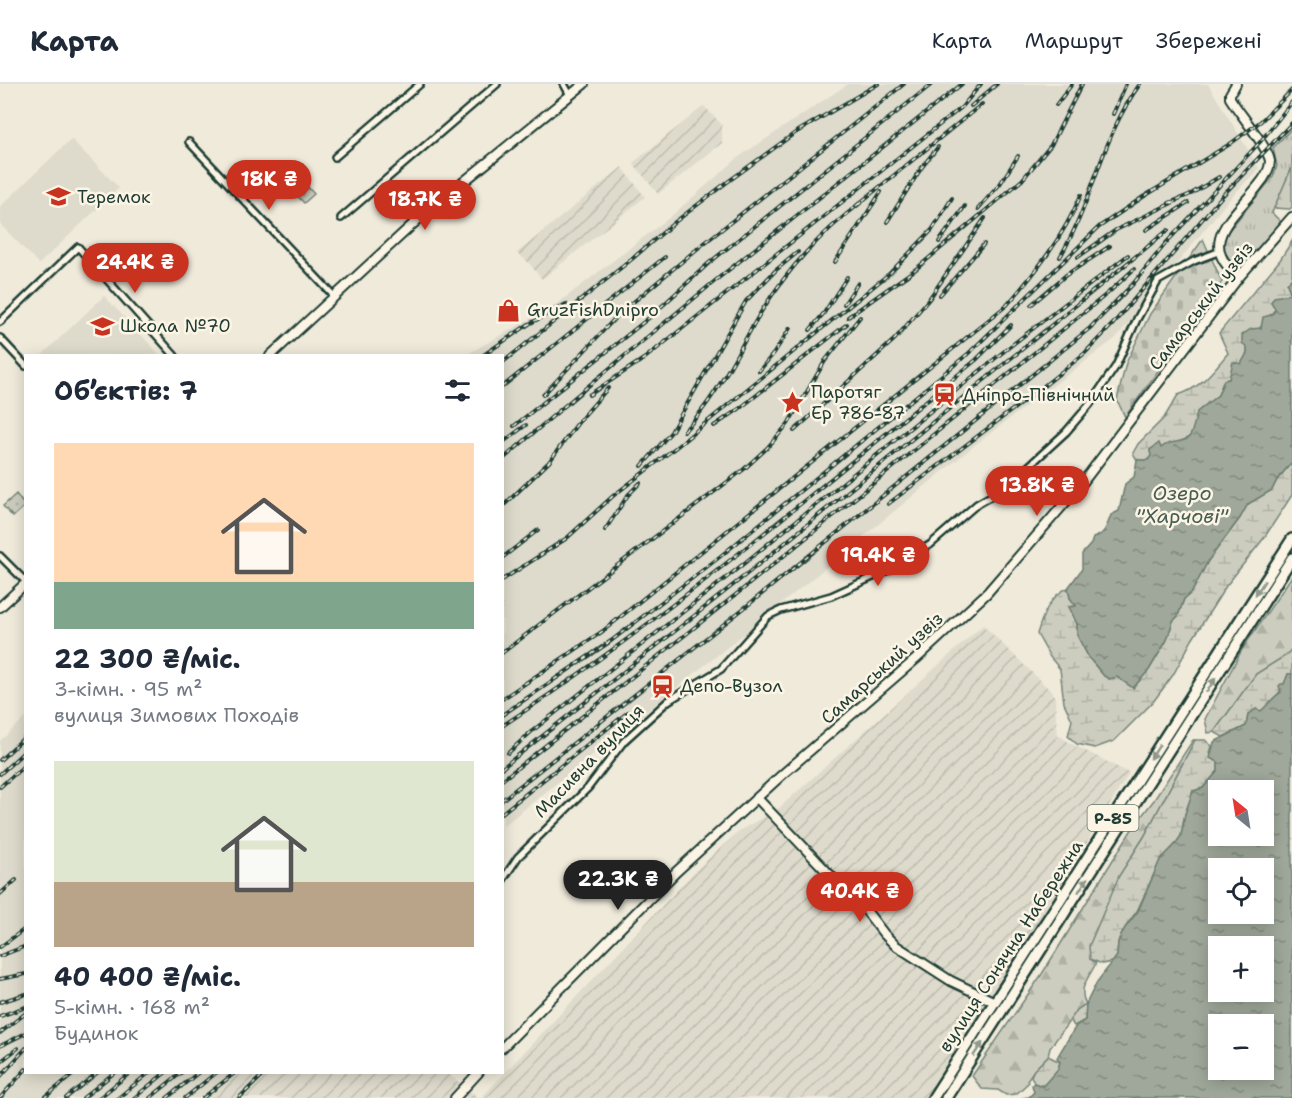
<!DOCTYPE html>
<html lang="uk">
<head>
<meta charset="utf-8">
<style>
	:root { --surface:#fff; --page:#f6f6f7; --text:#1f2937; --muted:#747a83; --line:#e0e1e3; --accent:#c8321e }
	body { margin:0; font-family:"Shantell Sans",sans-serif; background:var(--page); color:var(--text); height:100vh; display:flex; flex-direction:column; font-size:22px; white-space:nowrap }
	* { box-sizing:border-box; margin:0 }
	p { font-size:20px; color:var(--muted) }
	.icon { flex:none; width:33px; height:33px; fill:none; stroke:currentColor; stroke-width:2; stroke-linecap:round; stroke-linejoin:round }
	.map { position:relative; flex:1; overflow:hidden }
	.details { position:absolute; left:24px; top:270px; width:480px; height:720px; display:flex; flex-direction:column; background:var(--surface); border-radius:0px; box-shadow:0 3px 15px #0003 }
	.details>* { flex:none }
	.needle { width:39px; rotate:330deg }
	.controls { position:absolute; left:1208px; top:696px; display:grid; gap:12px }
	.controls a { display:grid; place-items:center; width:66px; height:66px; border-radius:0px; background:var(--surface); box-shadow:0 3px 15px #0003; font-size:30px }
	.price { position:absolute; translate:-50% -51px; padding:0 14px; border-radius:21px; background:var(--accent); color:#fff; font-size:20px; line-height:39px; filter:drop-shadow(0 2px 3px #0008) }
	.price::after { content:''; position:absolute; left:50%; top:36px; width:18px; height:14px; margin-left:-9px; background:inherit; clip-path:polygon(0 0,100% 0,50% 100%) }
	.price.active { background:#222; color:#fff }
	ul { padding:0; list-style:none }
	li { display:grid; align-content:center; gap:12px; height:318px; padding:0 30px }
	li span { display:grid; place-items:center; height:186px; border-radius:0px; color:#555 }
	li>.icon { margin-inline-start:auto }
	span .icon { width:108px; height:108px; fill:#fffc; stroke-width:1 }
	li b { font-size:26px }
	h2 { display:flex; justify-content:space-between; align-items:center; height:72px; padding:0 30px; font-size:26px }
	header { display:flex; align-items:center; gap:36px; box-sizing:border-box; height:84px; padding:0 30px; background:var(--surface); border-bottom:2px solid var(--line) }
	header strong { font-size:28px }
	nav { display:flex; gap:33px; margin-inline-start:auto; font-size:21px }
	.map>svg:first-child { display:block }
</style>
</head>
<body>
<header>
<strong>Карта</strong>
<nav><a>Карта</a><a>Маршрут</a><a>Збережені</a></nav>
</header>
<div class="map">
<svg width="1292" height="1014" viewBox="0 0 1292 1014">
	<defs>
		<pattern id="industrial-furrows" width="10" height="10" patternUnits="userSpaceOnUse" patternTransform="scale(1.5)"><rect width="10" height="10" fill="#dedbcc"/><path d="M-1 1l2-2M0 10L10 0M9 11l2-2" fill="none" stroke="#bebdb0"/></pattern>
		<pattern id="grass-tufts" width="24" height="20" patternUnits="userSpaceOnUse" patternTransform="scale(1.5)"><rect width="24" height="20" fill="#cccdbf"/><path d="M3 7l-1-3M5 7V3M7 7l1-3M15 17l-1-3M17 17v-4M19 17l1-3" fill="none" stroke="#afb1a5"/></pattern>
		<pattern id="forest-firs" width="22" height="20" patternUnits="userSpaceOnUse" patternTransform="scale(1.5)"><rect width="22" height="20" fill="#cccdbf"/><path d="M5 1l3.5 6h-7zM16 11l3.5 6h-7z" fill="#afb1a5"/></pattern>
		<pattern id="wetland-marsh" width="20" height="14" patternUnits="userSpaceOnUse" patternTransform="scale(1.5)"><rect width="20" height="14" fill="#cccdbf"/><path d="M1 5h8M5 5V1M11 12h8M15 12V8" fill="none" stroke="#afb1a5"/></pattern>
		<pattern id="cemetery-stones" width="16" height="16" patternUnits="userSpaceOnUse" patternTransform="scale(1.5)"><rect width="16" height="16" fill="#cccdbf"/><path d="M2 7V4a2 2 0 0 1 4 0v3zM10 15v-3a2 2 0 0 1 4 0v3z" fill="#afb1a5"/></pattern>
		<pattern id="park-dots" width="8" height="8" patternUnits="userSpaceOnUse" patternTransform="scale(1.5)"><rect width="8" height="8" fill="#cccdbf"/><path d="M2 2h.1M6 6h.1" fill="none" stroke="#afb1a5" stroke-width="1.8" stroke-linecap="round"/></pattern>
		<pattern id="water-ripples" width="26" height="14" patternUnits="userSpaceOnUse" patternTransform="scale(1.5)"><rect width="26" height="14" fill="#9fa89a"/><path d="M2 4q2-2 4 0t4 0M15 11q2-2 4 0t4 0" fill="none" stroke="#818a7e"/></pattern>
	</defs>
	<rect width="100%" height="100%" fill="#efeada"/>
	<filter id="ink" filterUnits="userSpaceOnUse"><feTurbulence type="fractalNoise" baseFrequency=".0167" numOctaves="2"/><feDisplacementMap in="SourceGraphic" scale="12" xChannelSelector="R" yChannelSelector="G"/><feConvolveMatrix kernelMatrix="1 2 1 2 8 2 1 2 1" color-interpolation-filters="sRGB"/></filter>
	<g filter="url(#ink)">
		<g fill="#dedbcc">
			<polygon points="848,0 1208,0 1259,84 1227,118 1116,254 976,360 769,530 503,742 502,272 464,272 557,220 669,134 739,73"/>
			<polygon points="71,55 119,104 39,180 0,140 0,123"/>
			<polygon points="104,212 160,271 41,272"/>
			<polygon points="25,634 26,988 230,989 200,1014 0,1014 0,657"/>
		</g>
		<g fill="url(#industrial-furrows)">
			<polygon points="704,22 722,41 722,59 658,110 633,79"/>
			<polygon points="622,83 645,113 542,195 528,178 517,169"/>
			<polygon points="983,541 1053,609 1055,614 1057,650 1070,659 1129,689 1024,862 927,1014 481,1014 696,786 742,745 778,725"/>
			<polygon points="230,988 447,989 479,1014 200,1014"/>
		</g>
		<path fill="url(#grass-tufts)" stroke="#76857a" stroke-width="1.5" d="M1292 44V83L1272 129 1282 139 1244 182C1225 189 1222 164 1225 151L1273 93 1277 82 1273 64Z"/>
		<g fill="url(#forest-firs)" stroke="#76857a" stroke-width="1.5">
			<polygon points="1292,83 1292,123 1290,125 1274,124"/>
			<polygon points="1292,492 1292,565 1285,572 1256,590 1214,648 1208,649 1205,635 1243,564"/>
			<path d="M1193 656H1195L1144 753 1119 792 1090 875 1096 879C1089 894 1077 904 1086 920L1077 926 1050 964 1048 972 1034 986 1027 996 1028 999 1016 1010 1006 1011 998 1006 982 1005 972 992 1042 890 1134 742 1154 716Z"/>
		</g>
		<g fill="url(#wetland-marsh)" stroke="#76857a" stroke-width="1.5">
			<path d="M1292 157V194L1287 200 1291 210 1284 212C1277 226 1251 251 1247 263 1247 264 1247 266 1247 268 1245 277 1235 287 1229 295L1224 296 1218 311 1197 328C1196 360 1184 354 1161 364L1159 360 1150 366 1151 372 1148 376H1137L1133 369 1138 360 1164 334 1178 311C1201 304 1213 287 1228 269L1219 249 1280 176Z"/>
			<path d="M1292 378V411L1264 454 1226 502 1192 556 1173 591 1153 618 1114 657 1095 664 1077 660 1068 652 1072 636 1064 619 1060 585 1050 573 1037 550C1042 533 1050 511 1068 504L1070 514 1077 522 1070 523 1077 540V551L1089 574 1104 592 1109 595 1117 593 1133 604 1149 586 1167 556 1173 537 1178 532 1184 515 1192 508 1208 477 1240 434 1248 420 1272 406 1277 396Z"/>
			<path d="M1292 565V590H1288C1283 607 1274 617 1261 627L1256 625 1248 631 1246 642 1223 653 1214 648 1256 590 1285 572Z"/>
			<polygon points="1195,656 1205,656 1212,662 1210,669 1218,678 1218,687 1203,704 1193,707 1185,730 1181,752 1174,762 1160,777 1137,827 1125,844 1118,858 1117,872 1113,878 1102,880 1090,875 1089,862 1119,792 1144,753"/>
			<polygon points="1086,920 1085,936 1074,942 1070,936 1077,926"/>
			<polygon points="1048,972 1060,978 1058,985 1043,1002 1034,999 1031,992 1034,986"/>
		</g>
		<polygon fill="url(#cemetery-stones)" stroke="#76857a" stroke-width="1.5" points="1203,155 1222,198 1125,333 1117,316 1126,279 1150,230"/>
		<g fill="url(#park-dots)" stroke="#76857a" stroke-width="1.5">
			<polygon points="296,90 314,110 304,119 286,100"/>
			<polygon points="16,410 25,422 13,433 3,422"/>
		</g>
		<g fill="url(#water-ripples)" stroke="#6c7d71" stroke-width="1.5" fill-rule="evenodd">
			<path d="M1292 194V378L1277 396 1272 406 1248 420 1240 434 1208 477 1192 508 1184 515 1178 532 1173 537 1167 556 1149 586 1133 604 1117 593 1109 595 1104 592 1089 574 1077 551V540L1069 523 1076 522 1070 514 1068 504 1082 485V470L1091 460 1093 454C1106 450 1107 441 1111 431L1119 427 1125 400 1134 393 1137 376H1148L1151 372 1150 366 1159 359 1161 364C1172 353 1188 363 1192 347 1194 340 1196 335 1197 328L1218 311 1224 296 1229 295 1233 278 1241 280 1247 269V263L1242 259V251L1251 245 1261 244 1263 233 1271 231 1276 226 1271 218 1274 213 1291 210 1287 200Z"/>
			<path d="M1288 590H1292V1014H1022L1029 1013 1034 1008 1032 1001 1034 999 1043 1002 1058 985 1060 978 1057 974 1059 970 1076 942 1085 936 1086 920 1097 898 1117 872 1118 858 1125 844 1138 827 1160 776 1174 762 1181 752 1185 730 1193 707 1203 704 1218 687V678L1210 674 1214 658 1246 642 1248 631 1256 625 1261 627C1269 620 1273 613 1281 608L1279 602 1281 600H1284ZM1218 706H1263V752H1218ZM1218 784H1263V830H1218ZM1218 862H1263V908H1218ZM1218 940H1263V986H1218Z"/>
		</g>
		<g fill="none" stroke-linecap="round" stroke-linejoin="round">
			<defs>
				<g id="street">
					<polyline points="564,0 570,11"/>
					<polyline points="189,58 334,212"/>
					<polyline points="335,73 420,0"/>
					<polyline points="341,134 497,0"/>
					<polyline points="0,238 78,163 175,272"/>
					<polyline points="0,254 26,282"/>
					<polyline points="0,472 26,498"/>
					<polyline points="502,797 518,773 588,704 624,657 668,617 721,585 768,532 781,526 831,512 895,483 931,460 977,420 1005,404 1066,348 1090,320 1116,282 1137,235 1158,197 1194,177 1218,168"/>
				</g>
				<g id="secondary">
					<path d="M1236 0 1230 10V14C1239 29 1268 63 1270 77 1270 87 1264 95 1258 102 1234 133 1195 159 1239 193"/>
					<polyline points="270,272 424,130 584,0"/>
					<polyline points="0,523 26,499"/>
					<polyline points="757,714 852,814 864,824 884,850 895,861 951,897 995,918"/>
					<polyline points="502,964 676,788 784,689 916,575 987,509 1083,398 1239,193 1292,133"/>
					<polyline points="455,1014 479,988"/>
				</g>
				<g id="primary">
					<polyline points="933,1014 1292,455"/>
					<polyline points="946,1014 1292,474"/>
				</g>
			</defs>
			<use href="#street" stroke="#1f3d34" stroke-width="10"/>
			<use href="#secondary" stroke="#1f3d34" stroke-width="12"/>
			<use href="#primary" stroke="#1f3d34" stroke-width="14"/>
			<use href="#street" stroke="#fcf5e5" stroke-width="5"/>
			<use href="#secondary" stroke="#fcf5e5" stroke-width="8"/>
			<use href="#primary" stroke="#fcf5e5" stroke-width="9"/>
			<defs>
				<g id="rail">
					<polyline points="1056,21 1072,0"/>
					<polyline points="971,22 997,0"/>
					<polyline points="1113,30 1126,0"/>
					<polyline points="1169,119 1191,110 1219,93"/>
					<polyline points="856,122 982,20"/>
					<polyline points="978,125 1000,100 1018,72"/>
					<polyline points="887,138 922,83 938,63"/>
					<polyline points="1146,146 1188,119"/>
					<polyline points="939,158 965,122"/>
					<path d="M1060 173C1093 118 1101 53 1140 0"/>
					<polyline points="1078,173 1116,146 1176,117"/>
					<polyline points="835,178 881,108"/>
					<polyline points="940,211 984,160"/>
					<polyline points="844,220 858,199"/>
					<polyline points="1031,221 1066,191 1110,162"/>
					<polyline points="848,233 916,185 1022,96 1051,61 1082,0"/>
					<polyline points="810,246 824,229 847,193"/>
					<polyline points="482,272 529,240 566,220"/>
					<polyline points="502,279 632,175 675,138 726,99 795,49 878,0"/>
					<polyline points="759,287 774,269 790,244"/>
					<polyline points="502,303 665,173"/>
					<polyline points="543,311 619,230 697,165 904,0"/>
					<polyline points="589,311 645,274 962,23 981,0"/>
					<polyline points="514,342 650,233 709,179 932,0"/>
					<polyline points="714,342 739,325 847,240"/>
					<path d="M684 347C717 314 737 268 761 228 790 182 820 150 863 117"/>
					<polyline points="794,347 895,255 929,215 985,134"/>
					<polyline points="502,359 526,341"/>
					<polyline points="502,376 575,313 721,192 962,0"/>
					<polyline points="642,382 671,348 746,217 776,186 798,168"/>
					<polyline points="888,420 1040,305 1085,269 1113,240 1222,112 1292,39"/>
					<polyline points="502,423 549,378 580,336 608,304"/>
					<polyline points="605,446 628,411 640,399"/>
					<polyline points="502,474 538,446"/>
					<polyline points="502,496 567,454 613,412 675,364 890,189 932,146 952,114"/>
					<polyline points="502,569 743,386 767,364 788,340 825,277 860,233"/>
					<path d="M502 615 603 547 1007 221C1037 187 1063 153 1081 111"/>
					<polyline points="502,631 611,557 717,475 969,269 1099,143 1143,113 1230,60 1261,37 1292,6"/>
					<path d="M502 642C670 533 821 402 976 276L1011 241"/>
					<polyline points="508,669 531,648 731,490 1008,264 1128,171"/>
					<polyline points="0,676 26,652"/>
					<polyline points="502,684 737,498 1168,146"/>
					<polyline points="0,690 26,666"/>
					<polyline points="502,696 743,505 1108,209 1134,185"/>
					<polyline points="0,703 26,680"/>
					<polyline points="502,716 753,517 1090,244 1133,200 1166,159 1260,58 1292,18"/>
					<polyline points="502,729 628,628"/>
					<polyline points="0,810 16,796"/>
					<polyline points="0,863 26,844"/>
					<polyline points="0,872 26,862"/>
					<polyline points="0,895 26,890"/>
					<polyline points="0,918 26,910"/>
					<polyline points="0,932 26,923"/>
					<polyline points="0,949 26,929"/>
					<polyline points="0,962 26,949"/>
					<polyline points="0,978 18,964"/>
					<polyline points="0,993 26,964"/>
					<polyline points="0,1014 26,985"/>
					<polyline points="44,1014 76,988"/>
					<polyline points="66,1014 98,988"/>
					<polyline points="83,1014 115,988"/>
					<polyline points="99,1014 131,988"/>
					<polyline points="118,1014 150,988"/>
					<polyline points="134,1014 166,988"/>
					<polyline points="150,1014 182,988"/>
					<polyline points="167,1014 199,988"/>
					<polyline points="185,1014 217,988"/>
					<polyline points="203,1014 236,988"/>
					<polyline points="239,1014 266,988"/>
				</g>
			</defs>
			<use href="#rail" stroke="#1f3d34" stroke-width="4"/>
			<use href="#rail" stroke="#fcf5e5" stroke-width="1.5" stroke-dasharray="4.5" stroke-linecap="butt"/>
		</g>
		<defs><path id="oneway-solid" d="M-6-.8H1V-3.2L6.5 0L1 3.2V.8H-6Z" transform="scale(1.5)"/></defs>
		<g fill="#8e998c">
			<use href="#oneway-solid" transform="translate(1260 504) rotate(123)"/>
			<use href="#oneway-solid" transform="translate(1211 601) rotate(-57)"/>
			<use href="#oneway-solid" transform="translate(1155 668) rotate(123)"/>
			<use href="#oneway-solid" transform="translate(1083 801) rotate(-57)"/>
			<use href="#oneway-solid" transform="translate(978 965) rotate(-56)"/>
		</g>
	</g>
	<defs>
		<symbol id="school-bare" viewBox="-9 -9 18 18"><path d="M0-5L7-2L0 1L-7-2ZM-4 1L0 2.5L4 1V4Q0 6-4 4Z" fill="#c8321e" stroke="#fcf5e5" stroke-width="2.5" paint-order="stroke"/></symbol>
		<symbol id="shop-bare" viewBox="-9 -9 18 18"><path d="M-5-2.5h2.3a2.7 3.5 0 0 1 5.4 0H5L5.5 6h-11ZM-1.5-2.5h3a1.5 2.3 0 0 0-3 0Z" fill="#c8321e" stroke="#fcf5e5" stroke-width="2.5" paint-order="stroke"/></symbol>
		<symbol id="station-bare" viewBox="-9 -9 18 18"><path d="M-3-6H3Q5-6 5-4V2Q5 4 3 4L4.5 6H3L1.5 4h-3L-3 6H-4.5L-3 4Q-5 4-5 2V-4Q-5-6-3-6ZM-3.5-4v3h7v-3ZM-3.5 1v1.5H-2V1ZM2 1v1.5H3.5V1Z" fill="#c8321e" stroke="#fcf5e5" stroke-width="2.5" paint-order="stroke"/></symbol>
		<symbol id="sight-bare" viewBox="-9 -9 18 18"><path d="M0-6L1.8-2.2L6-1.7L2.9 1.2L3.7 5.4L0 3.3L-3.7 5.4L-2.9 1.2L-6-1.7L-1.8-2.2Z" fill="#c8321e" stroke="#fcf5e5" stroke-width="2.5" paint-order="stroke"/></symbol>
	</defs>
	<g fill-rule="evenodd">
		<use href="#school-bare" x="42" y="96" width="33" height="33"/>
		<use href="#shop-bare" x="492" y="210" width="33" height="33"/>
		<use href="#school-bare" x="86" y="226" width="33" height="33"/>
		<use href="#station-bare" x="928" y="294" width="33" height="33"/>
		<use href="#sight-bare" x="776" y="302" width="33" height="33"/>
		<use href="#station-bare" x="646" y="586" width="33" height="33"/>
	</g>
	<g text-anchor="middle" dominant-baseline="central" stroke-width="5" stroke-linejoin="round" paint-order="stroke">
		<rect fill="#fcf5e5" stroke="#617469" stroke-width="1.5" x="1087.5" y="721" width="51" height="26" rx="4.5"/>
		<g font-size="16" font-weight="bold" fill="#1f3d34">
			<text x="1113" y="734">Р-85</text>
		</g>
		<g font-size="18" fill="#1f3d34" stroke="#fcf5e5" text-anchor="start">
			<text x="77" y="113">Теремок</text>
			<text x="527" y="226">GruzFishDnipro</text>
			<text x="120" y="242">Школа №70</text>
			<text x="811" y="308">Паротяг<tspan x="811" dy="21">Ер 786-87</tspan></text>
			<text x="962" y="311">Дніпро-Північний</text>
			<text x="680" y="602">Депо-Вузол</text>
		</g>
		<g font-size="18" fill="#1f3d34" stroke="#fcf5e5">
			<text transform="translate(1201 222) rotate(-52)">Самарський узвіз</text>
			<text transform="translate(882 584) rotate(-42)">Самарський узвіз</text>
			<text transform="translate(589 677) rotate(-46)">Масивна вулиця</text>
			<text transform="translate(1011 862) rotate(-57)">вулиця Сонячна Набережна</text>
		</g>
		<g font-size="20" font-style="italic" fill="#455d53" stroke="#fcf5e5">
			<text x="1182" y="409">Озеро<tspan x="1182" dy="23">"Харчові"</tspan></text>
		</g>
	</g>
</svg>
<div class="controls">
<a><svg class="needle" viewBox="-14 -14 28 28"><path d="M0-13l5 13h-10z" fill="#e53935"/><path d="M0 13l5-13h-10z" fill="#747a83"/></svg></a>
<a><svg class="icon" aria-label="locate" viewBox="0 0 24 24"><circle cx="12" cy="12" r="6"/><path d="M12 2v4M12 18v4M2 12h4M18 12h4"/></svg></a>
<a>+</a>
<a>−</a>
</div>
<b class="price" style="left:269px;top:127px">18K ₴</b>
<b class="price" style="left:425px;top:147px">18.7K ₴</b>
<b class="price" style="left:135px;top:210px">24.4K ₴</b>
<b class="price" style="left:1037px;top:433px">13.8K ₴</b>
<b class="price" style="left:878px;top:503px">19.4K ₴</b>
<b class="price active" style="left:618px;top:827px">22.3K ₴</b>
<b class="price" style="left:860px;top:839px">40.4K ₴</b>
<section class="details">
<h2>Об’єктів: 7<svg class="icon" aria-label="filters" viewBox="0 0 24 24"><path d="M4 7h16M4 17h16"/><circle cx="9" cy="7" r="2"/><circle cx="15" cy="17" r="2"/></svg></h2>
<ul>
<li><span style="background:linear-gradient(#ffd9b3 75%,#7fa58c 0)"><svg class="icon" aria-label="home" viewBox="0 0 24 24"><path d="M3 11l9-7 9 7M6 9v11h12V9"/></svg></span><div><b>22 300 ₴/міс.</b><p>3-кімн. · 95 m²</p><p>вулиця Зимових Походів</p></div></li>
<li><span style="background:linear-gradient(#dfe7d0 65%,#b9a48a 0)"><svg class="icon" aria-label="home" viewBox="0 0 24 24"><path d="M3 11l9-7 9 7M6 9v11h12V9"/></svg></span><div><b>40 400 ₴/міс.</b><p>5-кімн. · 168 m²</p><p>Будинок</p></div></li>
</ul>
</section>
</div>
</body>
</html>
